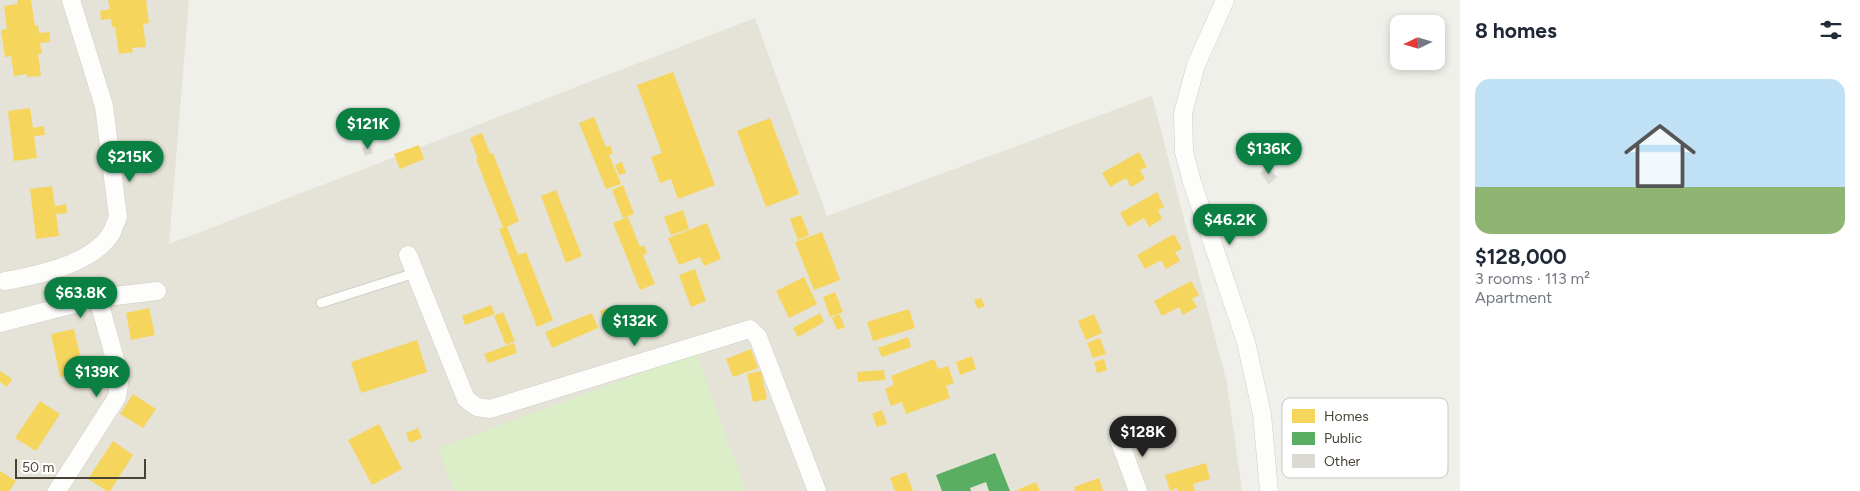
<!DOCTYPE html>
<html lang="en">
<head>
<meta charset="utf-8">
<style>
	:root { --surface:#fff; --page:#f2f2f3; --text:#1f2937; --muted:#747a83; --accent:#0b8043 }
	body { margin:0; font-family:Figtree,sans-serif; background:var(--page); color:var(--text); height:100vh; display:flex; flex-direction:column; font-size:19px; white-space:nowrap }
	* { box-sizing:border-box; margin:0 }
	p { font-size:16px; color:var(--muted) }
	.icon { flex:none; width:28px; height:28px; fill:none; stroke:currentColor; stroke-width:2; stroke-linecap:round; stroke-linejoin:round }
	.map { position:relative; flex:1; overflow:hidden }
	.panel { display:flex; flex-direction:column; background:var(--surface); width:400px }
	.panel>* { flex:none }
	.needle { width:32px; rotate:265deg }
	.buttons { position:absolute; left:1390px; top:15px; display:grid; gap:10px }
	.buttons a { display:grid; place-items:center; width:55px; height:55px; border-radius:10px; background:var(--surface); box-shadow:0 2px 8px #0003; font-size:25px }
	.scale { position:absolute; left:15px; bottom:12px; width:131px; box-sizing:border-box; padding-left:5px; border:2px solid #484235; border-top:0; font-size:14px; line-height:18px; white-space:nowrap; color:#484235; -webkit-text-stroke:4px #fff; paint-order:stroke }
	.price { position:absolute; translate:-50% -42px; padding:0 11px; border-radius:18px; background:var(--accent); color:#fff; font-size:16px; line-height:32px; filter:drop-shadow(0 1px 2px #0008) }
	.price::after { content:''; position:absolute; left:50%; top:30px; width:15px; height:11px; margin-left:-8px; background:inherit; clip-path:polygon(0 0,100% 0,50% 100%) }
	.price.active { background:#222; color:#fff }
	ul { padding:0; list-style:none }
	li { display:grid; align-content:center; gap:10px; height:265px; padding:0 15px }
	li span { display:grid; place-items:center; height:155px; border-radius:15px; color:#555 }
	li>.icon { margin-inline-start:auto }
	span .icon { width:90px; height:90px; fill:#fffc; stroke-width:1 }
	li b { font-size:21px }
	h2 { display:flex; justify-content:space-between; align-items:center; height:60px; padding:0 15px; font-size:21px }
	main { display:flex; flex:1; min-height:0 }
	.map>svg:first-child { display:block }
</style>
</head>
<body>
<main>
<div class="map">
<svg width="1460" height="491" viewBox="0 0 1460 491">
	<rect width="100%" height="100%" fill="#f0f0ea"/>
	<polygon fill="#e5e2d7" points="0,0 189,0 169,244 755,18 827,216 1152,96 1227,383 1242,491 0,491"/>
	<polygon fill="#dbeec8" points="696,353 746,491 454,491 438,448"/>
	<g fill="#f6d55c">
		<polygon points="17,0 31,0 35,26 38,25 39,33 49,32 50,42 40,43 42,54 38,54 41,76 27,77 27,74 14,76 11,56 5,57 1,30 7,29 4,6 18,4"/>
		<polygon points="108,0 146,0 149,23 143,24 146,47 132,48 133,52 119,54 115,27 112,27 111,19 101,20 100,11 110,9"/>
		<polygon points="673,72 715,185 678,199 671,179 660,183 651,157 662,153 637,85"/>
		<polygon points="30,108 33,128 44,126 45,135 34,136 37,158 14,161 8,111"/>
		<polygon points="594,117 606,147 610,145 613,153 609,155 621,184 606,189 579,123"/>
		<polygon points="770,118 799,194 766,207 737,131"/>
		<polygon points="482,133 490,154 493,153 519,221 507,227 518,255 526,252 553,320 537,327 499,229 503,228 476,159 478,159 470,138"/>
		<polygon points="419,145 424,159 400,169 394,154"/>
		<polygon points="1139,152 1147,167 1140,170 1145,179 1131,187 1126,178 1110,187 1102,173"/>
		<polygon points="622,162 626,173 619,175 615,165"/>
		<polygon points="623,185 634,214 623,218 612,190"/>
		<polygon points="52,186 55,206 66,204 67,213 56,214 59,236 36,239 30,189"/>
		<polygon points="556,190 582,256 566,263 541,196"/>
		<polygon points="1157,192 1164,207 1158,210 1162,219 1149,227 1144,218 1128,227 1120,213"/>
		<polygon points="683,210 689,229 671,235 664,217"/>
		<polygon points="801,215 809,235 798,240 790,219"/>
		<polygon points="628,217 640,247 644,245 647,253 643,255 655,284 640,290 613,223"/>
		<polygon points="707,223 721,259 704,266 700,257 679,265 668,238"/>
		<polygon points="822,232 840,280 814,290 795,242"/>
		<polygon points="1174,234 1182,249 1175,252 1180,261 1166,269 1161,260 1145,269 1137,255"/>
		<polygon points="695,269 706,301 691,307 679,275"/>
		<polygon points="804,277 817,304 789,318 776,291"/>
		<polygon points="1191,281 1199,295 1192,299 1197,307 1183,315 1179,307 1162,316 1154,301"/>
		<polygon points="835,292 843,312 830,317 823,297"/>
		<polygon points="981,298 985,306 978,309 974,300"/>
		<polygon points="491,305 495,314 465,325 462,316"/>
		<polygon points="613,306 623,328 610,334 600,311"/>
		<polygon points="149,308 155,335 131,340 126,313"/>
		<polygon points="909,309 915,328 873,341 867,322"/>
		<polygon points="503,312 515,341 506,345 494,316"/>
		<polygon points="592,313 598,328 552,348 545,332"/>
		<polygon points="820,313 824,322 798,337 793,328"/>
		<polygon points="839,314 845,327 837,330 832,318"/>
		<polygon points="1094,314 1102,333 1086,340 1078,321"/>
		<polygon points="74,329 84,372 60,377 51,334"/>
		<polygon points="908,337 911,347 882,357 878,348"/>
		<polygon points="1100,338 1106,354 1093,358 1087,343"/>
		<polygon points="417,340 427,372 361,393 351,362"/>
		<polygon points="514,343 517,353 488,363 484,354"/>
		<polygon points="751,349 758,368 733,377 726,359"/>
		<polygon points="972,356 976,369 960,375 956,362"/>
		<polygon points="934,359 938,369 948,366 954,383 946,386 950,398 906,414 902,402 891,406 885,389 894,385 891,376"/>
		<polygon points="1104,359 1107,370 1097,373 1094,362"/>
		<polygon points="884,370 885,380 858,382 857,372"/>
		<polygon points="0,371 12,379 7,387 0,382"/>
		<polygon points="761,371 767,399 753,402 747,374"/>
		<polygon points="133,394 156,409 143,428 120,414"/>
		<polygon points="40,401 60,414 36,451 15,438"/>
		<polygon points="882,410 887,424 877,427 872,414"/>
		<polygon points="379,424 402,469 372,485 348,440"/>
		<polygon points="418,428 422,438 410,443 406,433"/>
		<polygon points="113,441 133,455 110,491 107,491 88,479"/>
		<polygon points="1206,463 1210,479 1193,484 1195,491 1178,491 1177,488 1170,491 1165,475"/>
		<polygon points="0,471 16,481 9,491 0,491"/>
		<polygon points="906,472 913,491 895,491 890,478"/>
		<polygon points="1099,478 1103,491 1075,491 1074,487"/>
		<polygon points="1036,482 1040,491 1015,491"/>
	</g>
	<polygon fill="#5aae61" points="995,453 1010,491 989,491 986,482 970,488 971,491 942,491 936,475"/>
	<g fill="#dad9d2">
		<polygon points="370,145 373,153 365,156 362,148"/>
		<polygon points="1268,167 1277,177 1269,184 1260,173"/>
	</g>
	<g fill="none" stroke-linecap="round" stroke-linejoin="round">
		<defs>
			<polyline id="service" points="321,303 415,273"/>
			<g id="minor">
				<polyline points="1225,0 1196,65 1183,113 1184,152 1192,182 1246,342 1262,414 1269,491"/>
				<polyline points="408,255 466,399 477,407 490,409 750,329 758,337 817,491"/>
				<path d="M5 281C38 275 94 264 112 232 114 227 116 222 118 217L104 106 71 0"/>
				<polyline points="0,323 98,298 157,291"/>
				<polyline points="1118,437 1138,491"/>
				<polyline points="57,491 117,397 120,377 98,298"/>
			</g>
		</defs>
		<use href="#service" stroke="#cfcec7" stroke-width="11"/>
		<use href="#minor" stroke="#cfcec7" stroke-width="19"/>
		<use href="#service" stroke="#fdfdfc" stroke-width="9"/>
		<use href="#minor" stroke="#fdfdfc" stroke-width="18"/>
	</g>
	<rect x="1282" y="398" width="166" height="80" rx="8" fill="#fff" stroke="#c8c6c2" stroke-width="1"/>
	<rect x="1292" y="409" width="23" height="14" fill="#f6d55c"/>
	<rect x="1292" y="432" width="23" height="13" fill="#5aae61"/>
	<rect x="1292" y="454" width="23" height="14" fill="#dad9d2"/>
	<g font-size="14" fill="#484235">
		<text x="1324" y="421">Homes</text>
		<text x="1324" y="443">Public</text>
		<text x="1324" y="466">Other</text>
	</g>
</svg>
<div class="buttons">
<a><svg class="needle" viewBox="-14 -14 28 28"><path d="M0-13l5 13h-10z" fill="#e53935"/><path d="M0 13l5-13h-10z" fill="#747a83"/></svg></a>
</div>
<div class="scale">50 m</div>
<b class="price" style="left:368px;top:150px">$121K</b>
<b class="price" style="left:1269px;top:175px">$136K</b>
<b class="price" style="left:130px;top:183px">$215K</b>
<b class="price" style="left:1230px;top:246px">$46.2K</b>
<b class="price" style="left:81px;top:319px">$63.8K</b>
<b class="price" style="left:635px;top:347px">$132K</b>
<b class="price" style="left:97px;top:398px">$139K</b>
<b class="price active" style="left:1143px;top:458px">$128K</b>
</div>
<section class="panel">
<h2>8 homes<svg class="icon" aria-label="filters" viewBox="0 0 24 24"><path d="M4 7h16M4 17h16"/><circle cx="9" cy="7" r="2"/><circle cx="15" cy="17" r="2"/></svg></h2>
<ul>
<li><span style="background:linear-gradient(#bfe0f5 70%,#8fb573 0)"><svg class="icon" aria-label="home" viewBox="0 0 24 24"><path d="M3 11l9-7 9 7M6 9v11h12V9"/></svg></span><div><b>$128,000</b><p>3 rooms · 113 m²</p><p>Apartment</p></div></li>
</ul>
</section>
</main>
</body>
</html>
